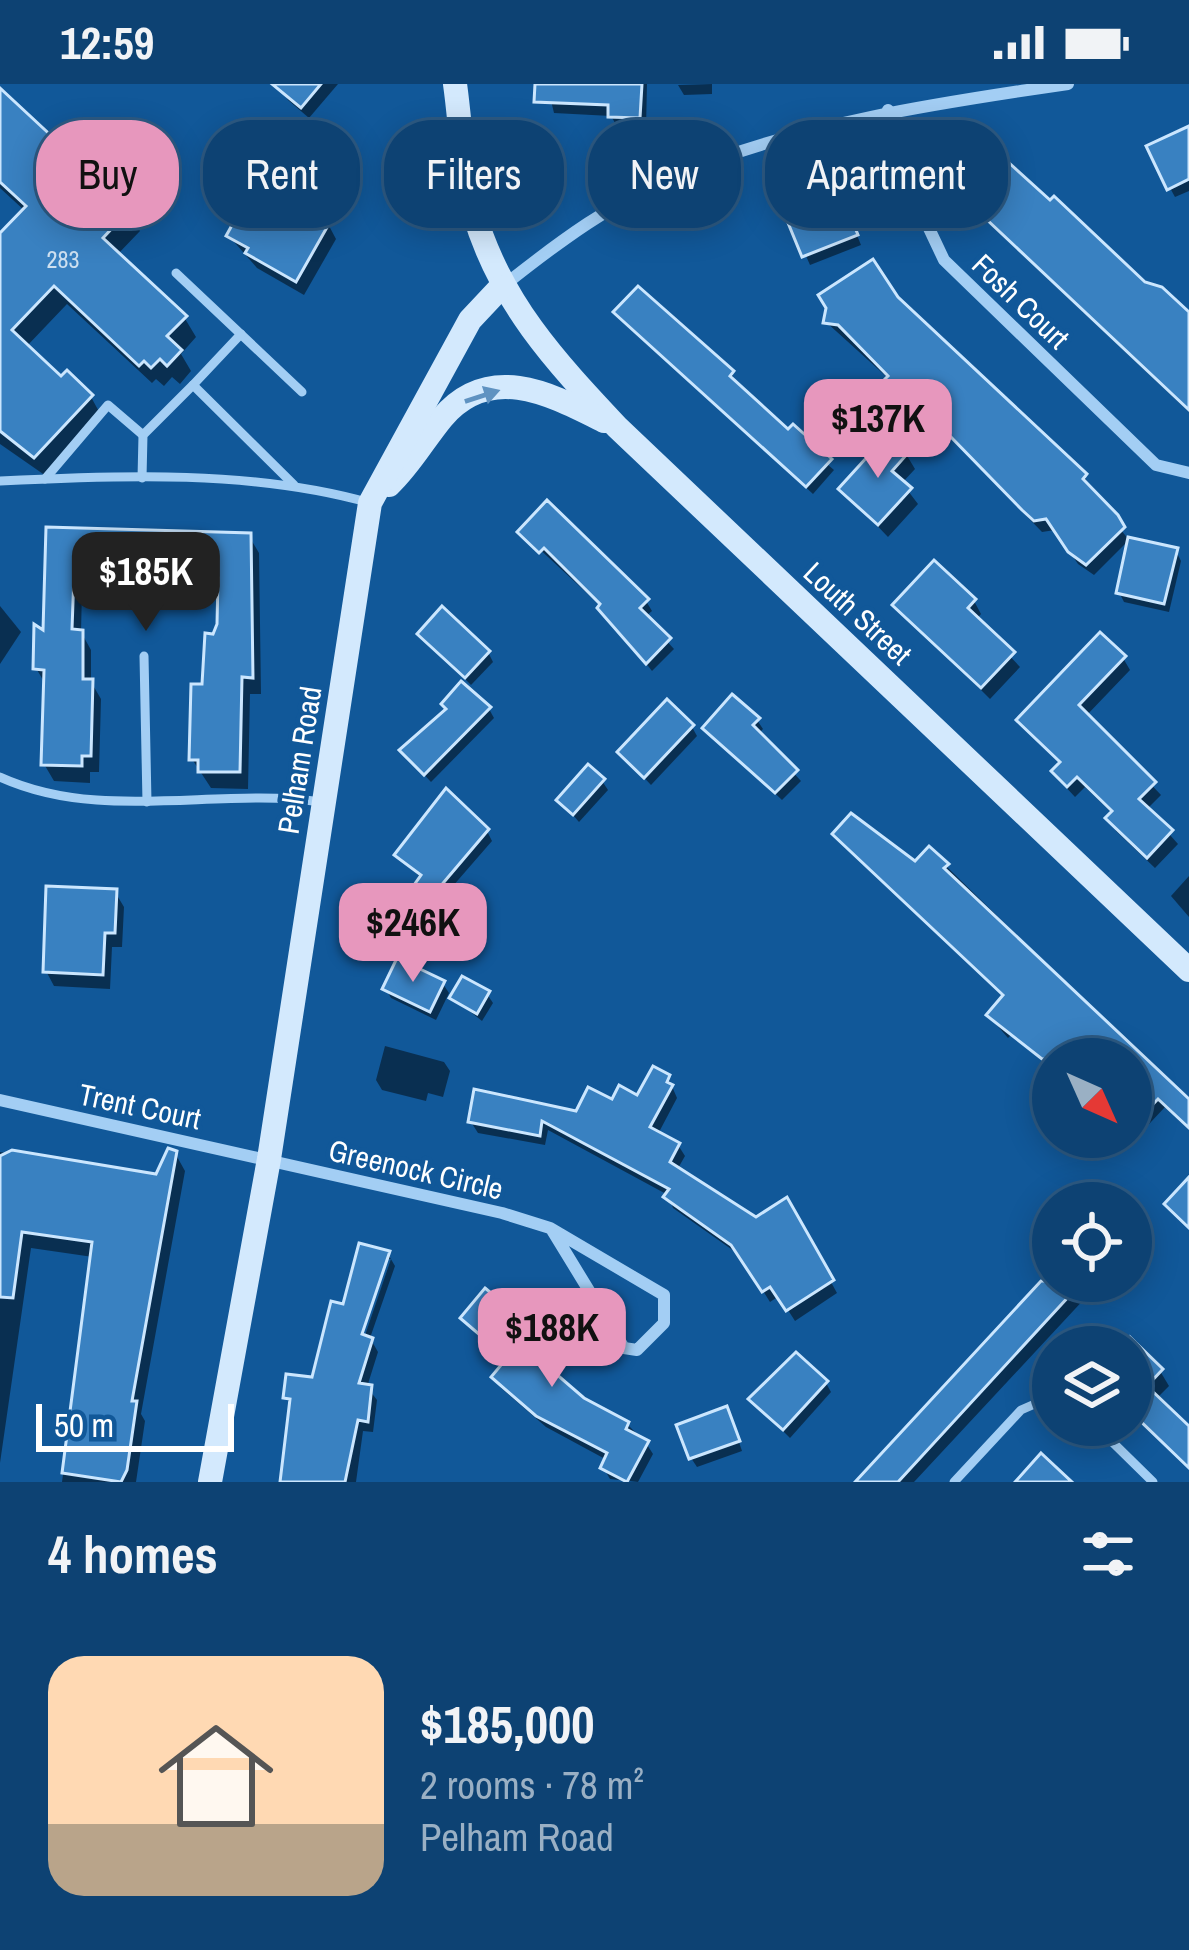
<!DOCTYPE html>
<html lang="en">
<head>
<meta charset="utf-8">
<style>
	:root { --surface:#0d4273; --page:#164978; --text:#f1f3f6; --muted:#9ab0c4; --line:#2d5b85; --accent:#e797bd }
	body { margin:0; font-family:"Archivo Narrow",sans-serif; background:var(--page); color:var(--text); height:100vh; display:flex; flex-direction:column; font-size:45px; white-space:nowrap }
	* { box-sizing:border-box; margin:0 }
	p { font-size:39px; color:var(--muted) }
	.icon { flex:none; width:66px; height:66px; fill:none; stroke:currentColor; stroke-width:2; stroke-linecap:round; stroke-linejoin:round }
	.map { position:relative; height:1398px; overflow:hidden }
	.sheet { display:flex; flex-direction:column; background:var(--surface); flex:1 }
	.sheet>* { flex:none }
	.banner { position:absolute; left:36px; top:36px; width:1119px; height:108px; display:flex; gap:24px }
	.needle { width:78px; rotate:135deg }
	.buttons { position:absolute; left:1032px; top:954px; display:grid; gap:24px }
	.buttons a { display:grid; place-items:center; width:120px; height:120px; border-radius:50%; background:var(--surface); box-shadow:0 6px 30px #0003,0 0 0 3px var(--line); font-size:60px }
	.scale { position:absolute; left:36px; bottom:30px; width:198px; box-sizing:border-box; padding-left:12px; border:6px solid #fff; border-top:0; font-size:33px; line-height:42px; white-space:nowrap; color:#fff; -webkit-text-stroke:9px #115899; paint-order:stroke }
	.price { position:absolute; translate:-50% -102px; padding:0 27px; border-radius:24px; background:var(--accent); color:#111; font-size:39px; line-height:78px; filter:drop-shadow(0 3px 6px #0008) }
	.price::after { content:''; position:absolute; left:50%; top:72px; width:36px; height:27px; margin-left:-18px; background:inherit; clip-path:polygon(0 0,100% 0,50% 100%) }
	.price.current { background:#222; color:#fff }
	ul { padding:0; list-style:none }
	li { display:flex; align-items:center; gap:36px; height:300px; padding:0 48px }
	li span { display:grid; place-items:center; flex:none; width:336px; height:240px; border-radius:36px; color:#555 }
	li>.icon { margin-inline-start:auto }
	span .icon { width:144px; height:144px; fill:#fffc; stroke-width:1 }
	li b { font-size:51px }
	h2 { display:flex; justify-content:space-between; align-items:center; height:144px; padding:0 48px; font-size:51px }
	.chip { padding:0 42px; border-radius:48px; background:var(--surface); box-shadow:0 6px 30px #0003,0 0 0 3px var(--line); font-size:42px; line-height:108px }
	.chip.current { background:var(--accent); color:#111 }
	.status { display:flex; justify-content:space-between; align-items:center; height:84px; padding:0 60px; background:var(--surface); direction:ltr }
	.status svg { height:33px; fill:currentColor }
	.map>svg:first-child { display:block }
</style>
</head>
<body>
<div class="status"><b>12:59</b><svg viewBox="0 0 49 12"><path d="M0 12V9h3v3zM5 12V6h3v6zM10 12V3h3v9zM15 12V0h3v12zM26 1h20v11H26zM47 4h2v5h-2z"/></svg></div>
<div class="map">
<svg width="1189" height="1398" viewBox="0 0 1189 1398">
	<rect width="100%" height="100%" fill="#115899"/>
	<g fill="#0007" fill-rule="evenodd">
		<polygon points="285,0 338,0 309,34 288,16 281,4"/>
		<polygon points="547,0 647,0 646,45 618,44 611,32 554,29"/>
		<polygon points="712,0 712,10 684,11 678,1"/>
		<polygon points="1,8 128,127 140,147 117,171 184,233 196,253 181,270 191,287 180,300 172,293 164,302 156,295 152,299 67,220 26,263 61,296 91,313 102,333 46,392 0,360 0,154 25,127 0,104"/>
		<polygon points="1189,50 1189,107 1175,113 1170,104"/>
		<polygon points="986,103 1189,229 1189,328 995,145 988,133 993,116"/>
		<polygon points="788,130 852,139 861,161 810,181"/>
		<polygon points="328,140 336,155 304,211 257,184 229,152"/>
		<polygon points="896,215 1085,392 1089,406 1129,456 1094,491 1078,480 1055,446 1042,448 915,317 906,326 891,312 884,301 889,295 826,238"/>
		<polygon points="617,229 732,289 735,300 834,386 813,410"/>
		<polygon points="906,370 915,385 902,399 918,420 888,453 842,405"/>
		<polygon points="49,446 249,452 259,469 261,610 250,610 248,705 211,704 192,675 221,510 82,507 81,548 91,566 91,598 101,615 99,688 90,688 90,699 54,697 44,680 47,603 36,584 46,551"/>
		<polygon points="521,448 646,517 652,527 645,533 674,565 652,587 602,523"/>
		<polygon points="1176,467 1181,477 1169,528 1124,518 1119,508"/>
		<polygon points="934,480 974,517 981,530 976,536 1020,583 990,615 896,521"/>
		<polygon points="0,522 21,548 0,580"/>
		<polygon points="421,550 488,568 493,578 471,601"/>
		<polygon points="1123,574 1130,586 1086,632 1161,711 1147,725 1178,760 1155,784 1116,747 1109,735 1113,730 1085,703 1075,713 1062,699 1055,687 1061,681 1020,637"/>
		<polygon points="489,625 494,634 431,698 402,667"/>
		<polygon points="757,636 763,645 758,650 801,697 782,716 706,644"/>
		<polygon points="692,643 697,652 651,701 620,668"/>
		<polygon points="602,697 608,706 579,738 560,716"/>
		<polygon points="487,747 492,757 439,818 445,829 423,861 399,844 394,835 422,795 398,771"/>
		<polygon points="836,750 916,781 946,782 1189,1019 1189,1046 1165,1023 1136,1054 1131,1049 1131,975 1053,975 1053,986 1012,950 1008,954 989,932 1005,914"/>
		<polygon points="1189,792 1189,833 1171,812"/>
		<polygon points="115,808 124,823 122,863 112,863 110,905 54,902 46,887"/>
		<polygon points="443,900 449,909 436,936 391,914 386,905"/>
		<polygon points="487,910 493,919 482,937 453,914"/>
		<polygon points="385,962 444,978 450,987 443,1013 428,1009 426,1017 382,1006 376,996"/>
		<polygon points="668,993 677,1014 658,1050 678,1061 685,1072 677,1086 756,1137 786,1117 837,1209 795,1237 779,1212 770,1218 741,1172 673,1124 668,1111 548,1046 545,1061 478,1049 471,1038 577,1030 638,1015"/>
		<polygon points="1063,1053 1093,1053 1079,1068"/>
		<polygon points="0,1068 158,1094 175,1069 185,1087 141,1330 145,1337 136,1398 62,1398 93,1173 31,1164 0,1379"/>
		<path d="M388 1170 395 1182 370 1254 378 1268 367 1303 377 1316 373 1348 363 1347 356 1398H283L292 1323 286 1313 314 1296 345 1224ZM384 1175H391L360 1266 354 1264Z"/>
		<polygon points="1053,1188 1053,1197 1080,1197 1088,1211 914,1398 858,1398"/>
		<polygon points="463,1234 522,1239 529,1250 519,1262 583,1317 627,1340 646,1359 653,1370 638,1398 610,1395 603,1383 607,1376 546,1343 501,1304 495,1293 508,1278"/>
		<polygon points="1131,1275 1160,1287 1169,1302 1156,1315 1189,1345 1189,1384 1131,1328"/>
		<polygon points="826,1299 831,1308 790,1354 751,1315"/>
		<polygon points="731,1335 742,1367 697,1383 691,1374"/>
	</g>
	<g fill="#3981c1" stroke="#cbe6fe" stroke-width="3">
		<polygon points="272,0 321,0 301,24"/>
		<polygon points="535,0 642,0 640,34 608,33 608,21 534,18"/>
		<polygon points="0,4 130,125 103,154 187,232 167,252 182,266 167,282 160,275 151,284 144,277 139,282 54,202 12,246 61,292 67,286 93,311 34,374 0,347 0,149 26,122 0,98"/>
		<polygon points="1189,42 1189,95 1167,106 1146,62"/>
		<polygon points="1007,77 1050,116 1054,112 1145,198 1162,203 1189,228 1189,326 984,133 990,127 984,121 992,113 982,103"/>
		<polygon points="257,96 330,138 296,198 245,169 248,164 226,152"/>
		<polygon points="828,111 836,131 848,126 858,151 802,173 784,129"/>
		<polygon points="873,175 898,213 1087,390 1083,395 1118,431 1125,443 1086,481 1068,468 1046,435 1034,437 1022,426 907,308 898,317 880,300 888,292 838,241 823,239 826,224 818,211"/>
		<polygon points="638,202 734,287 730,292 788,345 793,340 832,375 806,403 613,228"/>
		<polygon points="888,350 909,368 892,387 912,404 878,441 838,405"/>
		<polygon points="547,416 649,515 640,524 671,554 646,580 597,524 600,520 544,464 539,469 517,448"/>
		<polygon points="46,443 251,449 253,594 242,593 240,688 198,688 198,676 189,676 191,600 202,600 205,549 213,550 217,540 218,494 74,491 72,545 83,546 83,595 93,595 91,672 82,672 82,682 41,681 44,586 33,585 34,540 43,546"/>
		<polygon points="1128,453 1178,464 1164,520 1116,509"/>
		<polygon points="934,476 976,515 968,524 1015,568 981,604 892,521"/>
		<polygon points="442,522 490,567 465,594 417,550"/>
		<polygon points="1100,548 1126,572 1079,621 1156,698 1139,715 1173,746 1147,774 1105,734 1112,727 1077,693 1067,703 1051,687 1060,678 1016,636"/>
		<polygon points="461,597 491,623 424,691 399,666 446,625 441,620"/>
		<polygon points="732,610 760,634 753,641 798,686 775,709 702,644"/>
		<polygon points="667,615 694,641 644,694 617,668"/>
		<polygon points="588,680 605,695 573,731 556,716"/>
		<polygon points="446,704 489,745 433,811 442,817 417,853 390,835 421,791 394,771"/>
		<polygon points="851,729 915,777 929,762 949,780 944,784 1189,1015 1189,1044 1158,1015 1131,1043 1131,975 1042,975 986,931 1003,911 832,750"/>
		<polygon points="46,802 117,805 115,849 105,849 103,891 43,888"/>
		<polygon points="397,874 445,897 430,928 382,905"/>
		<polygon points="462,892 490,907 477,930 449,914"/>
		<polygon points="653,982 670,991 667,998 673,1001 650,1043 680,1059 670,1078 756,1133 787,1113 834,1196 786,1227 770,1203 762,1208 731,1161 663,1113 669,1105 542,1037 540,1052 468,1038 474,1005 576,1027 588,1003 612,1015 619,1001 637,1011"/>
		<polygon points="168,1064 177,1067 132,1317 137,1317 127,1386 121,1398 62,1389 92,1158 22,1148 13,1214 0,1213 0,1072 12,1066 156,1090"/>
		<polygon points="1189,1093 1189,1144 1164,1120"/>
		<polygon points="359,1159 390,1167 362,1250 373,1254 359,1299 372,1301 368,1338 358,1336 345,1398 280,1398 290,1315 283,1314 286,1290 312,1293 331,1217 343,1220"/>
		<polygon points="1041,1197 1083,1197 898,1398 855,1398"/>
		<polygon points="485,1204 525,1237 512,1252 584,1314 629,1338 626,1345 649,1357 627,1398 600,1384 607,1369 536,1332 491,1293 507,1274 460,1234"/>
		<polygon points="1131,1254 1163,1285 1147,1302 1189,1342 1189,1384 1131,1328"/>
		<polygon points="796,1268 828,1297 783,1346 748,1315"/>
		<polygon points="727,1322 740,1357 689,1375 676,1341"/>
		<polygon points="1041,1369 1072,1398 1015,1398"/>
	</g>
	<g fill="none" stroke-linecap="round" stroke-linejoin="round">
		<g stroke="#a3cef4" stroke-width="9">
			<polyline points="176,189 302,308"/>
			<polyline points="193,301 241,250"/>
			<polyline points="142,394 143,351 193,301 294,401"/>
			<polyline points="45,395 108,321 143,351"/>
			<path d="M0 397C121 391 253 386 370 419"/>
			<polyline points="144,572 147,718"/>
			<path d="M0 693C101 739 216 703 321 718"/>
			<polyline points="1095,1341 1153,1398"/>
			<polyline points="954,1398 1021,1326 1053,1312"/>
		</g>
		<g stroke="#a3cef4" stroke-width="12">
			<polyline points="888,26 909,102 944,176 1156,381 1189,389"/>
			<path d="M502 203C557 159 615 116 681 89 804 39 937 19 1068 0"/>
			<polyline points="0,1016 502,1129 550,1144 664,1211 664,1239 637,1266 624,1264 552,1146"/>
		</g>
		<g stroke="#d3e9fd" stroke-width="24">
			<path d="M455 0C461 42 462 89 474 129 500 218 555 277 617 343L1189 886"/>
			<path d="M389 401C411 380 423 357 442 334 490 277 552 311 604 337"/>
			<polyline points="210,1398 269,1075 370,419 470,236 501,203"/>
		</g>
	</g>
	<defs><path id="oneway-solid" d="M-6-.8H1V-3.2L6.5 0L1 3.2V.8H-6Z" transform="scale(3)"/></defs>
	<use fill="#5f92c1" href="#oneway-solid" transform="translate(482 312) rotate(-18)"/>
	<g text-anchor="middle" dominant-baseline="central" stroke-width="9" stroke-linejoin="round" paint-order="stroke">
		<g font-size="24" fill="#cee0f0">
			<text x="63" y="175">283</text>
		</g>
		<g font-size="30" fill="#fff" stroke="#115899">
			<text transform="translate(1021 217) rotate(44)">Fosh Court</text>
			<text transform="translate(858 529) rotate(43)">Louth Street</text>
			<text transform="translate(299 676) rotate(-81)">Pelham Road</text>
			<text transform="translate(140 1022) rotate(12)">Trent Court</text>
			<text transform="translate(416 1085) rotate(13)">Greenock Circle</text>
		</g>
	</g>
</svg>
<div class="buttons">
<a><svg class="needle" viewBox="-14 -14 28 28"><path d="M0-13l5 13h-10z" fill="#e53935"/><path d="M0 13l5-13h-10z" fill="#9ab0c4"/></svg></a>
<a><svg class="icon" aria-label="locate" viewBox="0 0 24 24"><circle cx="12" cy="12" r="6"/><path d="M12 2v4M12 18v4M2 12h4M18 12h4"/></svg></a>
<a><svg class="icon" aria-label="layers" viewBox="0 0 24 24"><path d="M12 4l9 5-9 5-9-5zM3 14l9 5 9-5"/></svg></a>
</div>
<div class="scale">50 m</div>
<b class="price" style="left:878px;top:397px">$137K</b>
<b class="price current" style="left:146px;top:550px">$185K</b>
<b class="price" style="left:413px;top:901px">$246K</b>
<b class="price" style="left:552px;top:1306px">$188K</b>
<div class="banner">
<a class="chip current">Buy</a>
<a class="chip">Rent</a>
<a class="chip">Filters</a>
<a class="chip">New</a>
<a class="chip">Apartment</a>
</div>
</div>
<section class="sheet">
<h2>4 homes<svg class="icon" aria-label="filters" viewBox="0 0 24 24"><path d="M4 7h16M4 17h16"/><circle cx="9" cy="7" r="2"/><circle cx="15" cy="17" r="2"/></svg></h2>
<ul>
<li><span style="background:linear-gradient(#ffd9b3 70%,#b9a48a 0)"><svg class="icon" aria-label="home" viewBox="0 0 24 24"><path d="M3 11l9-7 9 7M6 9v11h12V9"/></svg></span><div><b>$185,000</b><p>2 rooms · 78 m²</p><p>Pelham Road</p></div></li>
</ul>
</section>
</body>
</html>
